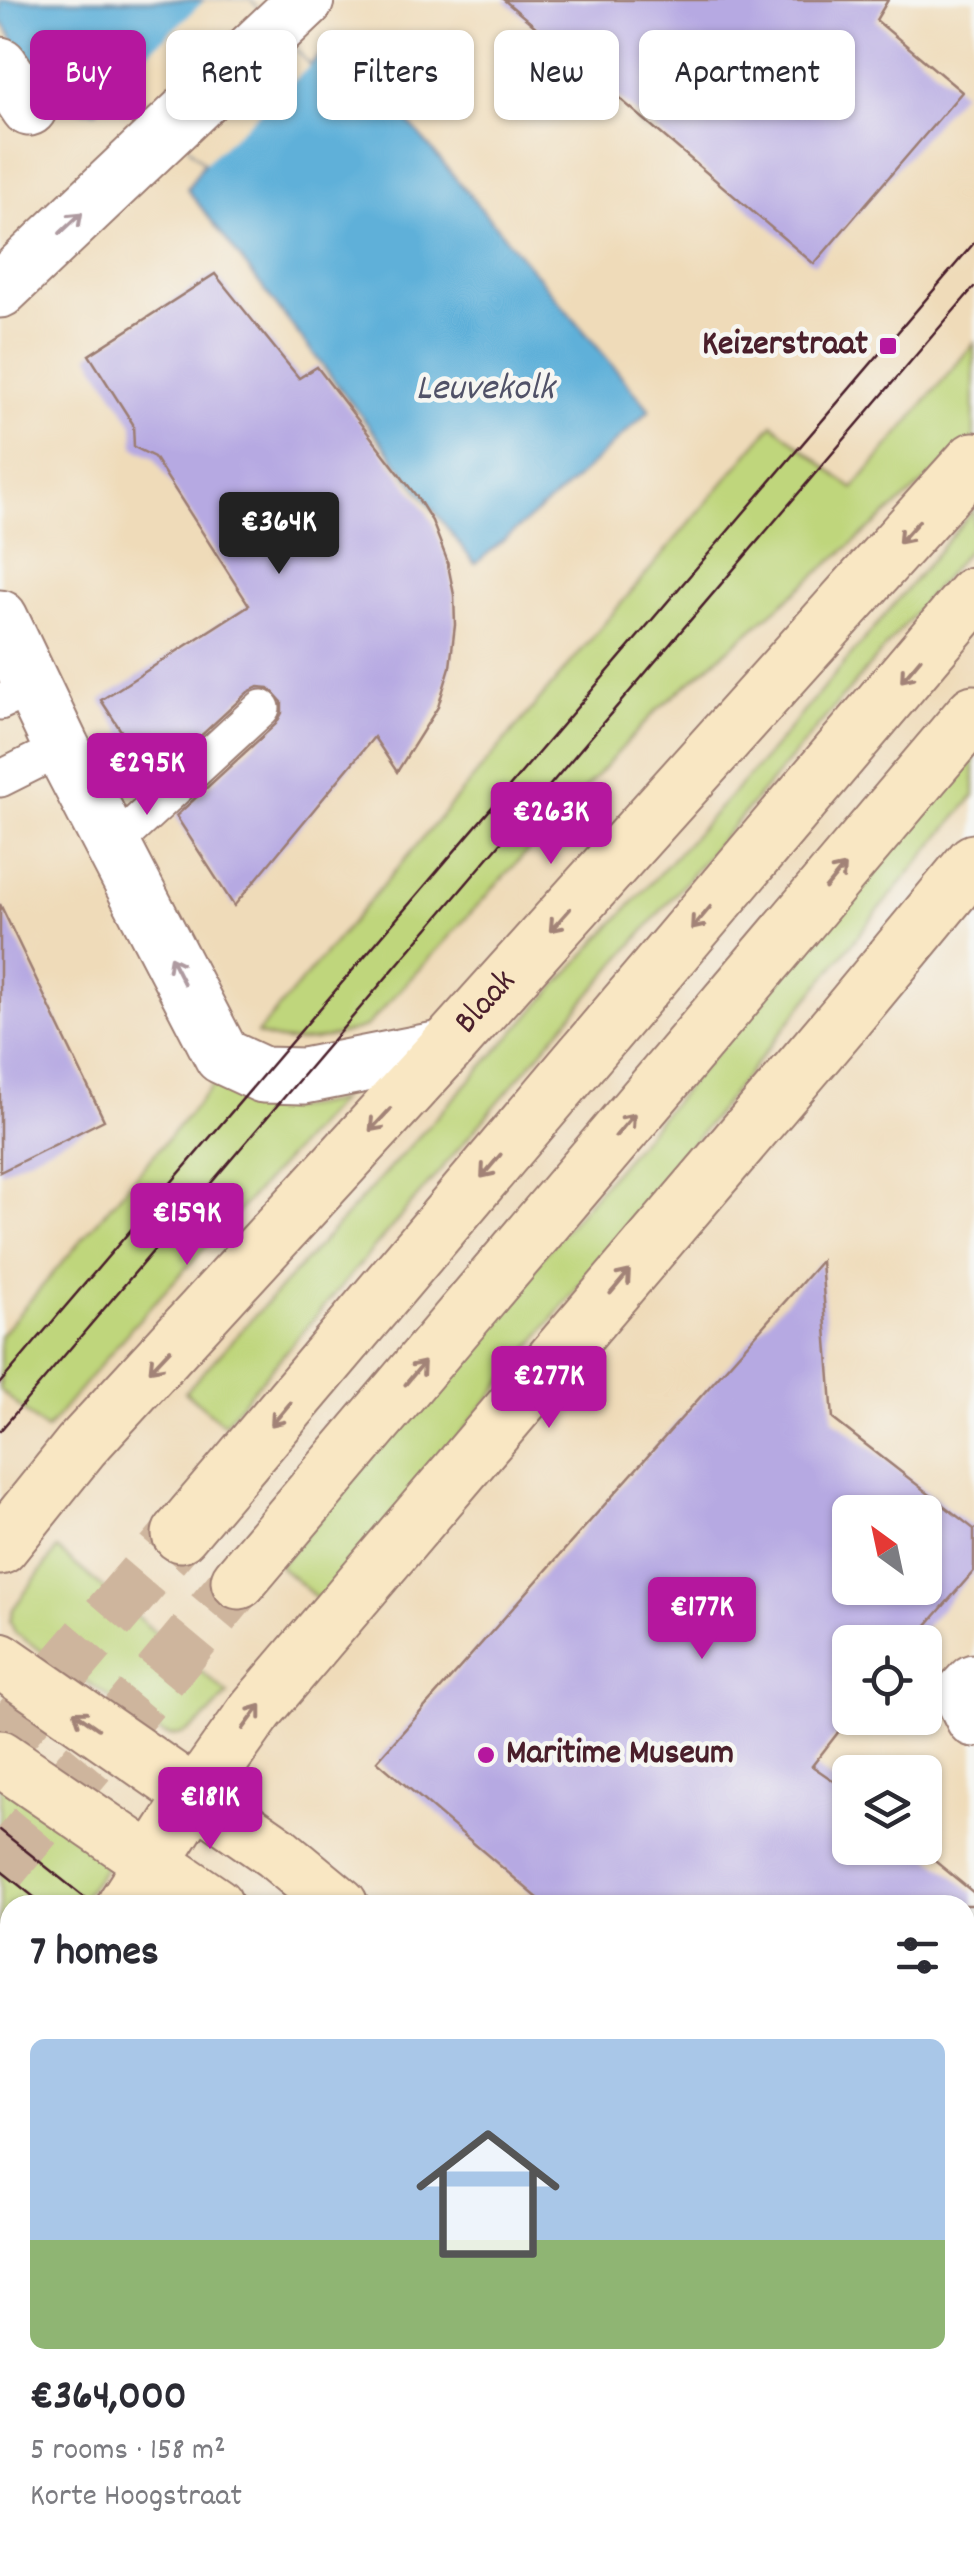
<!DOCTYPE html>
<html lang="en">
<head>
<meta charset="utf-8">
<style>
	:root { --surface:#fff; --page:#f7f7f7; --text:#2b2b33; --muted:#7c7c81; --accent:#b5179e }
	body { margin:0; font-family:Dekko,sans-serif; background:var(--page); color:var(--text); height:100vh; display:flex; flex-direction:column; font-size:38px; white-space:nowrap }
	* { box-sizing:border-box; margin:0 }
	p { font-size:32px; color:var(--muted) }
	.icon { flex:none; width:55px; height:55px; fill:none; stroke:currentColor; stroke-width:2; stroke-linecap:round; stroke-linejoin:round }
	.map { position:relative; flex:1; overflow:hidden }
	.sheet { position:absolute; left:0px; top:1895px; width:975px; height:670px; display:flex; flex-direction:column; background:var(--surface); border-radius:30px 30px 0 0; box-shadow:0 2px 8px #0004 }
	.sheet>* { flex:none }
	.banner { position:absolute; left:30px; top:30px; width:915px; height:90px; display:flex; gap:20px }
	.needle { width:65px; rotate:327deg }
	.tools { position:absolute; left:832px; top:1495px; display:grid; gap:20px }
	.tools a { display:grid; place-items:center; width:110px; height:110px; border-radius:15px; background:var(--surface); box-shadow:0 2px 8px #0004; font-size:50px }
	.price { position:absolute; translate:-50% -85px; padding:0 22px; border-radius:10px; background:var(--accent); color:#fff; font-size:32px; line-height:65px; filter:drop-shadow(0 2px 5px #0008) }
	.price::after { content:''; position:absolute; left:50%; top:60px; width:30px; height:22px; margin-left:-15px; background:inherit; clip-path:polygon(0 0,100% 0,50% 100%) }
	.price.current { background:#222; color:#fff }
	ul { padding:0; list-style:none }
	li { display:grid; align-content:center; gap:20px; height:530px; padding:0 30px }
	li span { display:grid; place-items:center; height:310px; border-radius:15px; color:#555 }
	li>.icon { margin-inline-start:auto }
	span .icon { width:180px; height:180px; fill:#fffc; stroke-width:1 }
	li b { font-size:42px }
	h2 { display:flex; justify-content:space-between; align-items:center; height:120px; padding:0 30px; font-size:42px }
	.chip { padding:0 35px; border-radius:15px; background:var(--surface); box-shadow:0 2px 8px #0004; font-size:35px; line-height:90px }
	.chip.current { background:var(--accent); color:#fff }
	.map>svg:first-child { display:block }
</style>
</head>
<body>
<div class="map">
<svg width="974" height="2565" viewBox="0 0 974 2565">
	<rect width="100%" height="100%" fill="#f6f6f2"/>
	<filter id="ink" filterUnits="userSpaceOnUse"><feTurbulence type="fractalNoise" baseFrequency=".01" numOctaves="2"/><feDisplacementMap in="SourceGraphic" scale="20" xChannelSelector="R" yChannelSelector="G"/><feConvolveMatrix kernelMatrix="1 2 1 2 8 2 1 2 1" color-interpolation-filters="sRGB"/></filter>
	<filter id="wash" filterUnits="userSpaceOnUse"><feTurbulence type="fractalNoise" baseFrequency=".0048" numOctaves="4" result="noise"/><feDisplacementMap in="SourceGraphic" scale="40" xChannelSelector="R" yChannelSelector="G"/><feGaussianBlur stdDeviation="2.25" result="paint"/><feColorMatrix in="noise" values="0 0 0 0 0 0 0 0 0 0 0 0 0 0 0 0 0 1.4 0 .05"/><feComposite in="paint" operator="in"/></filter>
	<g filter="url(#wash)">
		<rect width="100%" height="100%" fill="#efdbb9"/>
		<g fill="#bfd67b" stroke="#847a53" stroke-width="2.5">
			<path d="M974 343V440L656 711 366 1027C328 1038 296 1049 257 1034L773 424 853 489Z"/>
			<polygon points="974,509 974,543 224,1424 185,1392 764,759"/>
			<polygon points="974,748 974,796 876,913 325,1605 279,1566"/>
			<path d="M214 1084C268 1110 281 1114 340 1100L133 1326 46 1430 0 1390V1336Z"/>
			<path d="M57 1549 228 1694C211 1711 190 1743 163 1734L15 1633 10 1621 13 1609Z"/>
			<polygon points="0,1774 106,1860 104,1869 77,1905 10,1905 10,1973 0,1967"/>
			<polygon points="965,2471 974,2479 974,2565 880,2565 869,2555 965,2555"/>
		</g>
		<polygon fill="#5eb0d9" stroke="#546882" stroke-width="2.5" points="0,0 250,0 310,65 338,38 650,410 565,489 475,564 187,189 204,163 124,76 96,111 78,110 34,71 0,19"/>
		<polygon fill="#efdbb9" points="205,0 250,0 310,66 205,163 123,76"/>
		<g id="blocks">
			<g fill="#b6a9e2" fill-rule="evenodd">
				<polygon points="504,0 888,0 876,20 962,92 814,264"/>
				<polygon points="215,274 299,378 317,367 417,497 432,521 447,560 454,595 455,625 450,667 438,707 397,772 374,737 234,906 176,816 276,724 282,713 282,702 269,688 258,687 248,692 153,780 101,700 249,605 154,457 134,447 133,424 89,355"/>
				<polygon points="0,904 104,1120 0,1172"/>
				<path d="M821 1261 833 1419 974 1529V1571L912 1642H850V1717L812 1766 850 1792V1848H919L974 1893V1905H546L377 1761ZM850 1512H925V1588H850Z"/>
			</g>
		</g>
	</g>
	<g filter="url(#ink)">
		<use href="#blocks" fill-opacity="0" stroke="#9c7d72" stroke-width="2.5"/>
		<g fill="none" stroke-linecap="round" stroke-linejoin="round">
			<g stroke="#ceb59d" stroke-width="55" stroke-dasharray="55 28" stroke-linecap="butt">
				<polyline points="0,1744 180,1534"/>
				<polyline points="0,1868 239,1581"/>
			</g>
			<defs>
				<g id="lane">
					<polyline points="0,702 32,687"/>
					<polyline points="0,779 62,748"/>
					<polyline points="113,845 262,708"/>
					<polyline points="64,2555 69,2565"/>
					<polyline points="162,2555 179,2565"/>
				</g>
				<g id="street">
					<polyline points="0,65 29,108"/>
					<polyline points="0,290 306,0"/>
					<polyline points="0,618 62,748 222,1056 263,1075 304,1076 446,1048"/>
					<polyline points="974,1682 962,1695 974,1719"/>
				</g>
				<g id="secondary">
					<polyline points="180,1534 974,595"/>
					<path id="s1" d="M0 1547 81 1446 446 1048 974 460"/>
					<polyline points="239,1581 974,713"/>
					<polyline points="0,1660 276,1852 340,1905"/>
					<polyline points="0,1758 215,1905"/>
					<polyline points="125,1905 195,1796 257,1709 844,1019 974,862"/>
					<polyline points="0,2080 10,2067"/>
					<polyline points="965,2401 974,2408"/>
				</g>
			</defs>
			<use href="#lane" stroke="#9c7d72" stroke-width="39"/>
			<use href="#street" stroke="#9c7d72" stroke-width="59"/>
			<use href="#secondary" stroke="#9c7d72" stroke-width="59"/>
			<use href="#lane" stroke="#fff" stroke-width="35"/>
			<use href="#street" stroke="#fff" stroke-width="55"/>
			<use href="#secondary" stroke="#f9e7c3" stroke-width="55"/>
			<g stroke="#4a1f2b" stroke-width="2.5">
				<polyline points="0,1383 974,243"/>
				<polyline points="0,1431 974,287"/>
				<polyline points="0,1830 94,1905"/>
				<polyline points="0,1870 44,1905"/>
				<polyline points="965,2517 974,2526"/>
				<polyline points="962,2555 970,2565"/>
			</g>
		</g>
		<defs><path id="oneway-shaft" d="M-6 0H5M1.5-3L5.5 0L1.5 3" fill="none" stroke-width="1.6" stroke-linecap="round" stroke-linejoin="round" transform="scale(2.5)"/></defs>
		<g stroke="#ae9aa0">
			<use href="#oneway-shaft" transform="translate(71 223) rotate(-43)"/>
			<use href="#oneway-shaft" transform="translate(177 970) rotate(-117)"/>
		</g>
		<g stroke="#a28377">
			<use href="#oneway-shaft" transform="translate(909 532) rotate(132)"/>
			<use href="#oneway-shaft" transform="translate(911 670) rotate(130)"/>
			<use href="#oneway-shaft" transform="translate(835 877) rotate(-50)"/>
			<use href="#oneway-shaft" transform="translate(701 918) rotate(130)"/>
			<use href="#oneway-shaft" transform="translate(560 920) rotate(132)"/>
			<use href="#oneway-shaft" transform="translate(380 1120) rotate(133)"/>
			<use href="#oneway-shaft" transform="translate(625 1125) rotate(-50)"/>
			<use href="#oneway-shaft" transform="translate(491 1166) rotate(130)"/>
			<use href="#oneway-shaft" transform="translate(620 1282) rotate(-50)"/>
			<use href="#oneway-shaft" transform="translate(160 1360) rotate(133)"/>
			<use href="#oneway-shaft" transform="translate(415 1373) rotate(-50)"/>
			<use href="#oneway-shaft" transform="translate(281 1414) rotate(130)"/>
			<use href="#oneway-shaft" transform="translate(252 1717) rotate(-53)"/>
			<use href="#oneway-shaft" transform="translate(86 1720) rotate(-145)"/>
		</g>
	</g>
	<g fill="#b5179e" stroke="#f6f6f2" stroke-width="4">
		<rect x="878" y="336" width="20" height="20" rx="5"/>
		<circle cx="486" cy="1755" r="10"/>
	</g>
	<g text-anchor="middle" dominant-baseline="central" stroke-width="9" stroke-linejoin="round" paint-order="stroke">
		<g font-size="35" font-weight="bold" fill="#4a1f2b" stroke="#f6f6f2" text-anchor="end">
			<text x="868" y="346">Keizerstraat</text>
			<text x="506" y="1755" text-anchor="start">Maritime Museum</text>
		</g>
		<g font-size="35" fill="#4a1f2b" stroke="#f6f6f2">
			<text stroke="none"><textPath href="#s1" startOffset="730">Blaak</textPath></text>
		</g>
		<g font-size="38" font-style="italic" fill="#515268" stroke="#f6f6f2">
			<text x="485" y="390">Leuvekolk</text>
		</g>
	</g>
</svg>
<div class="tools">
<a><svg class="needle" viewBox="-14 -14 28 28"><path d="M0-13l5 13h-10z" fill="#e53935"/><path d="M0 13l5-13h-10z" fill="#7c7c81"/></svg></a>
<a><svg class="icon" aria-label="locate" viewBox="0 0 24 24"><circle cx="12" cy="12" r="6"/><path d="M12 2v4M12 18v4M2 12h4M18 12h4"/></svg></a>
<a><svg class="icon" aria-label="layers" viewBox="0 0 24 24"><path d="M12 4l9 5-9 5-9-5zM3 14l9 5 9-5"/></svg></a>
</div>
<b class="price current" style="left:279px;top:577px">€364K</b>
<b class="price" style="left:147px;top:818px">€295K</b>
<b class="price" style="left:551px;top:867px">€263K</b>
<b class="price" style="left:187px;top:1268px">€159K</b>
<b class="price" style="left:549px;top:1431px">€277K</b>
<b class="price" style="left:702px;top:1662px">€177K</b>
<b class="price" style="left:210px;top:1852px">€181K</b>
<div class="banner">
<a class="chip current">Buy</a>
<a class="chip">Rent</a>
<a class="chip">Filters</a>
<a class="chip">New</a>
<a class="chip">Apartment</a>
</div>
<section class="sheet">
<h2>7 homes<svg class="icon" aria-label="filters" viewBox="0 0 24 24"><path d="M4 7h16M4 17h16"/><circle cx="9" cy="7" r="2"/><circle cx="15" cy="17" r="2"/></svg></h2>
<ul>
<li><span style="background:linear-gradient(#a9c7e8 65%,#8fb573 0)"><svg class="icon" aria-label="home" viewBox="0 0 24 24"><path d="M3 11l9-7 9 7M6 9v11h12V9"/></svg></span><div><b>€364,000</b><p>5 rooms · 158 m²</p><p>Korte Hoogstraat</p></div></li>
</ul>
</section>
</div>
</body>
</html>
